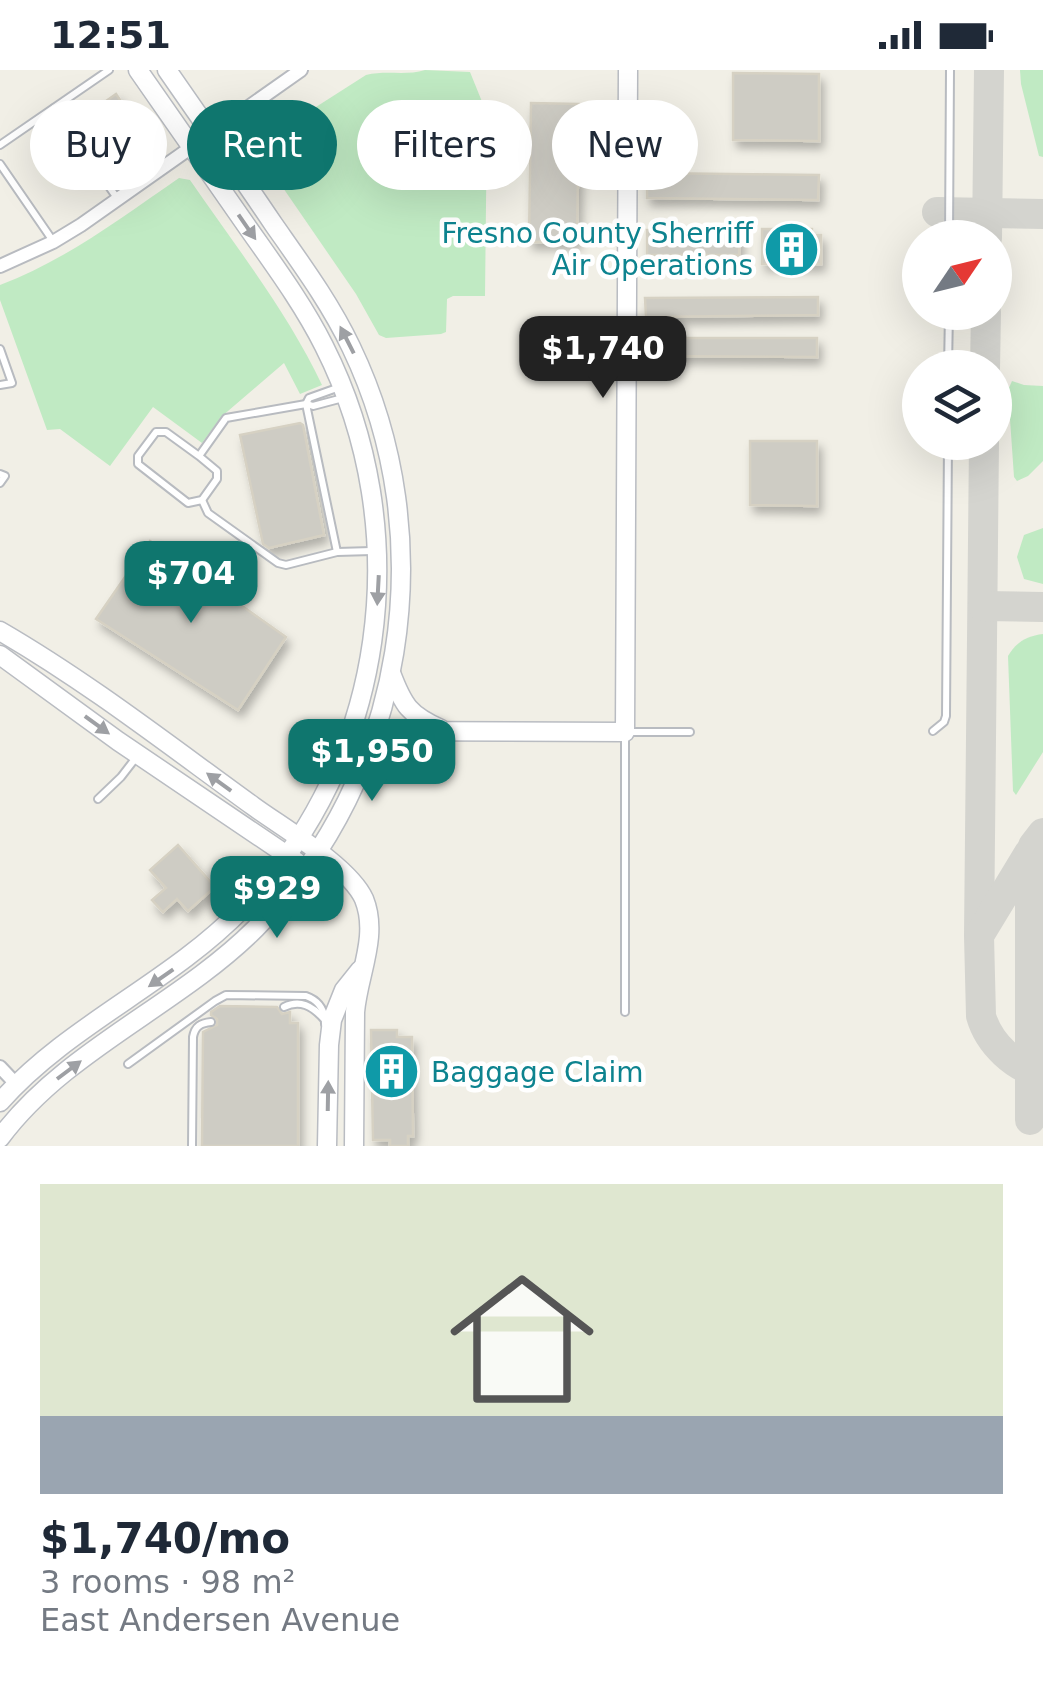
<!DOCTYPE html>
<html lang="en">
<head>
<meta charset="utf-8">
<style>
	:root { --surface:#fff; --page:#f2f2f3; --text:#1f2937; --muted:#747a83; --accent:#0f766e }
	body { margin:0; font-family:"DejaVu Sans",sans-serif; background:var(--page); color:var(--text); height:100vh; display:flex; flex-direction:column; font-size:38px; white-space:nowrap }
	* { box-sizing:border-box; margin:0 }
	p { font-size:32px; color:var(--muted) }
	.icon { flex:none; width:55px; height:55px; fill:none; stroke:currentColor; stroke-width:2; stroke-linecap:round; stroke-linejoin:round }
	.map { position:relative; height:1076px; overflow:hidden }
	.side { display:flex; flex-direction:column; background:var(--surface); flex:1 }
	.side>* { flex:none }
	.top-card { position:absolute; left:30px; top:30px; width:985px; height:90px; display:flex; gap:20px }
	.needle { width:65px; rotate:55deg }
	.buttons { position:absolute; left:902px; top:150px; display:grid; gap:20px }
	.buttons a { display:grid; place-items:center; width:110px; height:110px; border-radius:50%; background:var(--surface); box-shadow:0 10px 40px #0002; font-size:50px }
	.price { position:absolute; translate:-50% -85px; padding:0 22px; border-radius:20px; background:var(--accent); color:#fff; font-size:32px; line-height:65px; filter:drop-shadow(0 2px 5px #0008) }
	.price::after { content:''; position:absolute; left:50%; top:60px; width:30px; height:22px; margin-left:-15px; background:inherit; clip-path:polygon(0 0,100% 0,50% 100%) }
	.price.current { background:#222; color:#fff }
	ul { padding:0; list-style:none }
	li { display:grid; align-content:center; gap:20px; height:530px; padding:0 40px }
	li span { display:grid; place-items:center; height:310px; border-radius:0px; color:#555 }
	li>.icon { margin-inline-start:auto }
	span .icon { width:180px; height:180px; fill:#fffc; stroke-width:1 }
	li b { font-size:42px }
	.chip { padding:0 35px; border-radius:45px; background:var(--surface); box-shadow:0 10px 40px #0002; font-size:35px; line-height:90px }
	.chip.current { background:var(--accent); color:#fff }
	.status { display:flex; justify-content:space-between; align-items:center; height:70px; padding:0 50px; background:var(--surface); direction:ltr }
	.status svg { height:28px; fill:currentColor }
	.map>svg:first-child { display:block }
</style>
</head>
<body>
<div class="status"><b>12:51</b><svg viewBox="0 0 49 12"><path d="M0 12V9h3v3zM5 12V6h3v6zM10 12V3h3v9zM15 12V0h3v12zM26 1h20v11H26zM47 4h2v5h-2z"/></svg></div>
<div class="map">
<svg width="1043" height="1076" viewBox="0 0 1043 1076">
	<defs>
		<filter id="shadow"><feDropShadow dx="4" dy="7" stdDeviation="5" flood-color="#0004"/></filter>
	</defs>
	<rect width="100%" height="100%" fill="#f1efe6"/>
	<g fill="#c0eac3">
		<path d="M425 0 470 2 487 44 485 226H453L447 229 446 262 441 264 386 268 379 265 356 224 257 80 258 74 366 5C386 0 406 6 425 0Z"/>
		<polygon points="1020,0 1043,0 1043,87 1039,86 1021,14"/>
		<path d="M179 108 190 110C236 177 287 241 322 315L300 324 284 293 221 347 202 373 153 337 110 396 60 359 47 360 0 230V215C66 190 121 148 179 108Z"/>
		<polygon points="1012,311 1024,315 1043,316 1043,391 1028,406 1017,411 1014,407 1008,320"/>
		<polygon points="1043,458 1043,514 1024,509 1017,487 1024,465"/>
		<path d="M1043 564V682L1016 725 1013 721 1008 586C1016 572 1027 566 1043 564Z"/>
	</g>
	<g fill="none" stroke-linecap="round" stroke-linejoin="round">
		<g stroke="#d4d4cf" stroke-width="30">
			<polyline points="937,142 1043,144"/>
			<polyline points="987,168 989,0"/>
			<polyline points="985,298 986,242"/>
			<path d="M984 372 979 866 981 946C989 974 1015 998 1043 1004"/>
			<polyline points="983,536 1043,537"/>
			<polyline points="980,864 1029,783"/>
			<polyline points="1030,1050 1030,788 1033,776 1043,763"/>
		</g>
	</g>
	<g fill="#ceccc4" stroke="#d6d1c3" stroke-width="2.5" filter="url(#shadow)">
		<polygon points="733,3 819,4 819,71 733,70"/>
		<polygon points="116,24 148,72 122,90 89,43"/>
		<polygon points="531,33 579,34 577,172 529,172"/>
		<polygon points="647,103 819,105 818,130 647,128"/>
		<polygon points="762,159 812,159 812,165 821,165 821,194 762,194"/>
		<polygon points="647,160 740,160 739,185 647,185"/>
		<polygon points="818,227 818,245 646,247 645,228"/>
		<polygon points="645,268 817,268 817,287 646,286"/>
		<polygon points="300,353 303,355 324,465 269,478 263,474 240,365"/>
		<polygon points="750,371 817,371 817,436 750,435"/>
		<polygon points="150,471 286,567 238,640 96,549"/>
		<polygon points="178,775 215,817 188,841 177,829 163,842 152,830 166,818 150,800"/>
		<polygon points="220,936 277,937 282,944 290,942 290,953 298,953 298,1076 202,1076 203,962 217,955 217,949 211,945 211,942"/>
		<polygon points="371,960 397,960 397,967 412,967 413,1066 408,1066 408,1076 390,1076 390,1070 373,1070"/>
	</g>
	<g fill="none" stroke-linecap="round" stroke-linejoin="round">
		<defs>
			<g id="lane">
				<polyline points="54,38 117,128"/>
				<polyline points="0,75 109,0"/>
				<polyline points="0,94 53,171"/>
				<polyline points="949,168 950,0"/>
				<polyline points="0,279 12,313 0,315"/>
				<polyline points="948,298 949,242"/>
				<polyline points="306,334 309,328 337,318"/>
				<polyline points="307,334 313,336 343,328"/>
				<polyline points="199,386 217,401 217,409 202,430 188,433 138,394 138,386 156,362 166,362 199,386 226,348 306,334 337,482 372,481"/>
				<polyline points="0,404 5,406 0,413"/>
				<polyline points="202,430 208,443 278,493 286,495 337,482"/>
				<polyline points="933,661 944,652 946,646 948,372"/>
				<polyline points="98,729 121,707 138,685"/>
				<path d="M284 937C300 929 312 936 324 949"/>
				<polyline points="625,942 625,662 690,662"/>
				<path d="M128 994 215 931 226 925 306 926C320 931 325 941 325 954"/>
				<path d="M192 1076 193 967C195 956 201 953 211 952"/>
			</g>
			<g id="street">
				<polyline points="0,196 53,172 81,155 301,0"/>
				<polyline points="0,997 16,1014"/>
			</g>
			<g id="secondary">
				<path d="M0 561C88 612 170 676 253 736 283 758 349 796 364 829 379 866 358 905 355 942L354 1076"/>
				<polyline points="0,585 118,671 297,792"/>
				<path d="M391 603C403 635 409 645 441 659"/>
				<polyline points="368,661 625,662 628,0"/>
				<path d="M0 1032C68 955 169 914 242 839 387 691 417 460 324 276 303 234 274 195 246 155 210 104 174 52 138 0"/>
				<path d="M0 1068C65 980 178 936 256 858 406 707 443 468 351 277 330 233 302 195 274 155 239 103 203 52 167 0"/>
				<polyline points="327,1076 329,975 332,950 344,920 360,900"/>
			</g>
		</defs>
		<use href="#lane" stroke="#b8bbc0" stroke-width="10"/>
		<use href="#street" stroke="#b8bbc0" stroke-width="16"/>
		<use href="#secondary" stroke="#b9bcc2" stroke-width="21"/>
		<use href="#lane" stroke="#fff" stroke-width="6"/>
		<use href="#street" stroke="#fff" stroke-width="12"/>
		<use href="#secondary" stroke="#fff" stroke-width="18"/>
	</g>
	<defs><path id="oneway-solid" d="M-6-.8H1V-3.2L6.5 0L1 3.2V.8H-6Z" transform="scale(2.5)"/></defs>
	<g fill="#9ea0a4">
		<use href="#oneway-solid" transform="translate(247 157) rotate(55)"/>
		<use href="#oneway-solid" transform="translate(347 270) rotate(-117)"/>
		<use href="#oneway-solid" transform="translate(378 520) rotate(93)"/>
		<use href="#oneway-solid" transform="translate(97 655) rotate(36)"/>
		<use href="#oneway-solid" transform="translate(219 712) rotate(-144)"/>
		<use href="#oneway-solid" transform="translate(161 908) rotate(145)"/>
		<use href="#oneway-solid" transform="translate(69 1000) rotate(-37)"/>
		<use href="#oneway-solid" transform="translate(328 1026) rotate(-89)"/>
	</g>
	<defs>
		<symbol id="building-disc" viewBox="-11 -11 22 22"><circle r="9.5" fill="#0f9aa8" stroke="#fff"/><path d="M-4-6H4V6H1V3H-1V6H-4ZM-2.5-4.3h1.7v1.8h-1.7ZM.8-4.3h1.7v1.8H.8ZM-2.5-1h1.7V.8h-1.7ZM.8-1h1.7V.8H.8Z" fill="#fff"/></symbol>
	</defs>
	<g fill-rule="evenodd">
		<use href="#building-disc" x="760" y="148" width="63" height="63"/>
		<use href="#building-disc" x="360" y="970" width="63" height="63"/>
	</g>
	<g text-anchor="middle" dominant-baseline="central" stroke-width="9" stroke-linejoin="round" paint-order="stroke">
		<g font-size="28" fill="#0d838f" stroke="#fff" text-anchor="end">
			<text x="753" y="163">Fresno County Sherriff<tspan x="753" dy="32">Air Operations</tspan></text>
			<text x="431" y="1002" text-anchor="start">Baggage Claim</text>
		</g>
	</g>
</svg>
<div class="buttons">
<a><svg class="needle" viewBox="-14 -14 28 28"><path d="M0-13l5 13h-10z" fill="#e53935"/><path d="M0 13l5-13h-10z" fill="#747a83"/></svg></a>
<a><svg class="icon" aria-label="layers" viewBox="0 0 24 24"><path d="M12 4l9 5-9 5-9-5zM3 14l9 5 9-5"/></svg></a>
</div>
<b class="price current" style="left:603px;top:331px">$1,740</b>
<b class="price" style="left:191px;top:556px">$704</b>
<b class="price" style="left:372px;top:734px">$1,950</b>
<b class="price" style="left:277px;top:871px">$929</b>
<div class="top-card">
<a class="chip">Buy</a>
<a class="chip current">Rent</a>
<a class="chip">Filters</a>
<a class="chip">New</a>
</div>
</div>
<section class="side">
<ul>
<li><span style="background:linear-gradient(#dfe7d0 75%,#9aa5b1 0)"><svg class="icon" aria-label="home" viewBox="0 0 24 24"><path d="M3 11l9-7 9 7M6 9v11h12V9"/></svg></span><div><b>$1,740/mo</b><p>3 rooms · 98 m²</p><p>East Andersen Avenue</p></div></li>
</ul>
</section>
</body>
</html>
